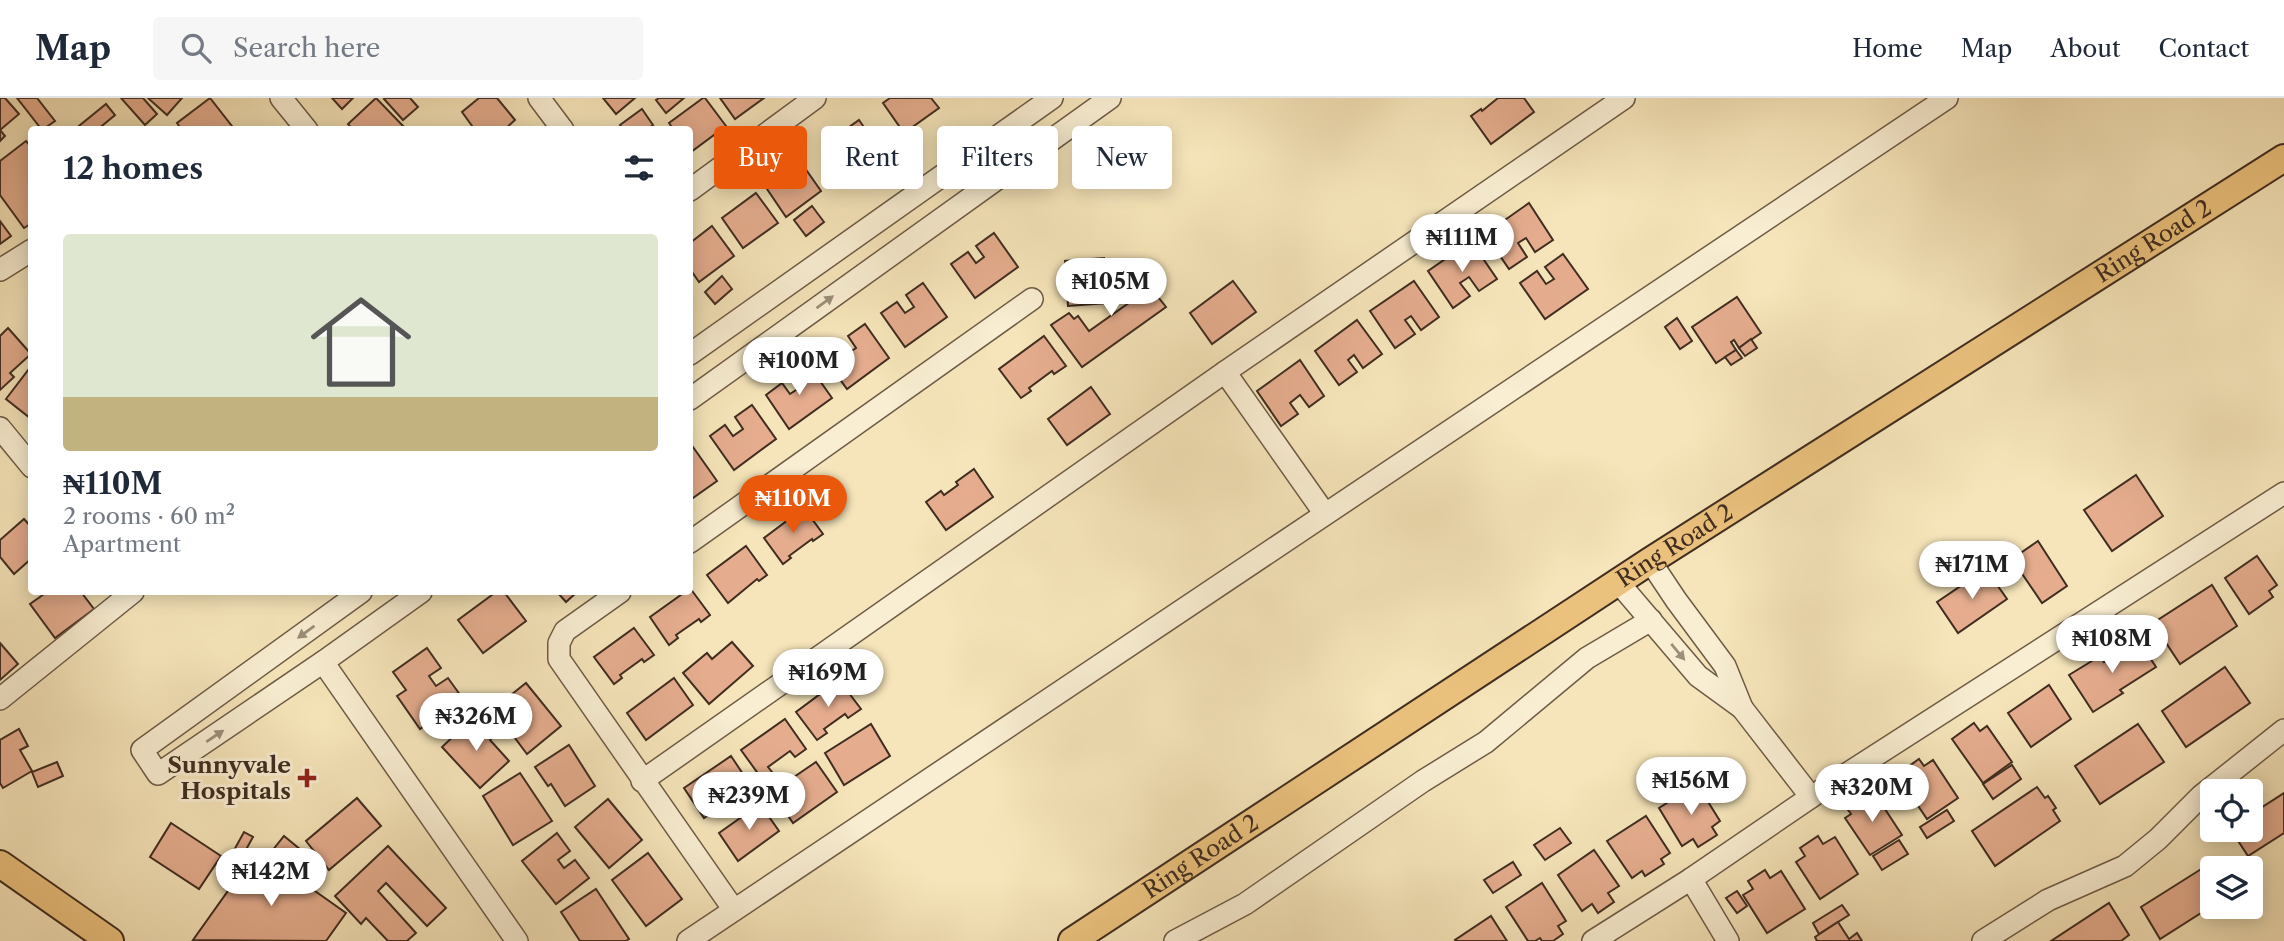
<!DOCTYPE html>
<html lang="en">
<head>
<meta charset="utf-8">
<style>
	:root { --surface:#fff; --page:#f6f6f7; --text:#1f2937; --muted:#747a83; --line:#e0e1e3; --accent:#ea580c }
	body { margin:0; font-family:"Libre Caslon Text",serif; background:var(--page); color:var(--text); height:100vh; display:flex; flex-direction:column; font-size:26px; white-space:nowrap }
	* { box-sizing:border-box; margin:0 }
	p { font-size:23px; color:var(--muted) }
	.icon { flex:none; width:38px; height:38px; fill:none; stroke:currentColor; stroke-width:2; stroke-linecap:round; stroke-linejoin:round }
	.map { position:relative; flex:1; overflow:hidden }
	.panel { position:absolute; left:28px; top:28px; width:665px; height:469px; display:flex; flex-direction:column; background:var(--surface); border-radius:7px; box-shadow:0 4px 18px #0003 }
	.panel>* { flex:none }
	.top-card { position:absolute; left:714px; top:28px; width:665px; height:63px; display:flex; gap:14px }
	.tools { position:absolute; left:2200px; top:681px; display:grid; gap:14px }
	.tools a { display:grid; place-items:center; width:63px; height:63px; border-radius:7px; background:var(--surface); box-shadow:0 4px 18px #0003; font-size:35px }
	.price { position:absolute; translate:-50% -60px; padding:0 16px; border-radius:24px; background:#fff; color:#222; font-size:23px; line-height:46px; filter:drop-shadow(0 2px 4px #0008) }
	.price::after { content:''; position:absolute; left:50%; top:42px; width:21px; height:16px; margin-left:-10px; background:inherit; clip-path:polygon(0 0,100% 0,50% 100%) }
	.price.current { background:var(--accent); color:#fff }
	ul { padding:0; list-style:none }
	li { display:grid; align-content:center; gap:14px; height:371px; padding:0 35px }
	li span { display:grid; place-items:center; height:217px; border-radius:7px; color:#555 }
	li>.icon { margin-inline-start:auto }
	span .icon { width:126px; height:126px; fill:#fffc; stroke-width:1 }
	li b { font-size:30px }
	h2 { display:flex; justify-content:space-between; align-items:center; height:84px; padding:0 35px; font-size:30px }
	.tag { padding:0 24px; border-radius:7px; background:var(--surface); box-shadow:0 4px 18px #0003; font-size:24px; line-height:63px }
	.tag.current { background:var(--accent); color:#fff }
	header { display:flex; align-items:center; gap:42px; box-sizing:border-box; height:98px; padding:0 35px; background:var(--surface); border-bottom:2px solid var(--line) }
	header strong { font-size:33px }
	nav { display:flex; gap:38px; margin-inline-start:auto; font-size:24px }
	.search { width:490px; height:63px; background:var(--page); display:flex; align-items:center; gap:18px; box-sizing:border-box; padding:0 24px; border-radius:7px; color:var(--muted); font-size:26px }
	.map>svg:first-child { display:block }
</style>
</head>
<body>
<header>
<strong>Map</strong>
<div class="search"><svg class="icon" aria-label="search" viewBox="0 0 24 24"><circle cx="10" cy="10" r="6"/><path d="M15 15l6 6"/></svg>Search here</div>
<nav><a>Home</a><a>Map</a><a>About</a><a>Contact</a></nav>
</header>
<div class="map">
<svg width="2284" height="843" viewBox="0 0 2284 843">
	<rect width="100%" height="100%" fill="#f6e5ba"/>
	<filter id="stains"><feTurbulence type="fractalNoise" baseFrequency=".00286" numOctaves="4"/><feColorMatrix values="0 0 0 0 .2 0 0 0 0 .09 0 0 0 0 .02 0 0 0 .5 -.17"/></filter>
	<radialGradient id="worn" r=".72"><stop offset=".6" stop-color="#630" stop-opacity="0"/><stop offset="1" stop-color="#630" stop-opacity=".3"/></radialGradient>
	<g fill="#e5ad8e" stroke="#402d20" stroke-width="2">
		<polygon points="0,0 5,0 19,16 0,32 5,38 0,43"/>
		<polygon points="17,0 37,0 55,23 42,32"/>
		<polygon points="121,0 143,0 157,16 145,27"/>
		<polygon points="148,0 182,0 167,17"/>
		<polygon points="210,0 235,32 182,32 177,25"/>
		<polygon points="332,0 353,0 342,11"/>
		<polygon points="376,0 405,30 404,32 353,32 348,26"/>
		<polygon points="386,0 410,0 418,9 403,22 384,1"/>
		<polygon points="479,0 497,0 515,22 504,32 475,32 462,14"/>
		<polygon points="603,0 635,0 616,16"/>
		<polygon points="659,0 684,0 666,15 656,2"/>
		<polygon points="703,0 705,0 726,28 691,54 690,32 674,32 669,25"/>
		<polygon points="720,0 764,0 735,21"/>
		<polygon points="890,0 931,0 939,10 904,35 883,5"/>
		<polygon points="1498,0 1524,0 1534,14 1491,46 1471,18 1481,11 1482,13"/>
		<polygon points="106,6 115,17 97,32 74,32"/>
		<polygon points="642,11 653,27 647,32 623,32 620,27"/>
		<polygon points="859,22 880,52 845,77 824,47"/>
		<polygon points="26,43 32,50 32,125 24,130 0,97 0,63"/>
		<polygon points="800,63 821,93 786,119 765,88"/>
		<polygon points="756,95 778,125 743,150 722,120"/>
		<polygon points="1529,105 1553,142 1535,154 1526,140 1518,145 1527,159 1509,171 1485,136"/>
		<polygon points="812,108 824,124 806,138 794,122"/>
		<polygon points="0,123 11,138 0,146"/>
		<polygon points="712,128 734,158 699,184 690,171 690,145"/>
		<polygon points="994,135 1018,169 975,200 951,166 968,154 976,165 984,159 976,148"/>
		<polygon points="1471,143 1497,181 1479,193 1469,179 1460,185 1470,198 1453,210 1428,173"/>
		<polygon points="1563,156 1588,191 1545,221 1520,185 1537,173 1546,186 1554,181 1545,169"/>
		<polygon points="1104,160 1107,205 1068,208 1065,163"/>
		<polygon points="1129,162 1166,209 1082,269 1051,227 1069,215 1074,221 1078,218 1089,233 1130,204 1109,178"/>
		<polygon points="722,178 732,191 715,206 705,194"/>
		<polygon points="1233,183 1256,214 1212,246 1190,215"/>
		<polygon points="1414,183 1439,219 1421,232 1411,218 1405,222 1415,236 1395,250 1370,213"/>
		<polygon points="923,185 947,219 905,249 881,215 897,204 905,215 914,209 906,197"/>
		<polygon points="1737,199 1761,235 1739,250 1734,242 1731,244 1736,252 1716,265 1692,229"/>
		<polygon points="1677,220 1692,243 1680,251 1665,229"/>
		<polygon points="1357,222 1382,256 1363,270 1354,257 1348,262 1357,274 1339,287 1315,253"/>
		<polygon points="865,226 889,260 847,291 822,257 839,245 847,256 856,250 848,238"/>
		<polygon points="8,230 31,256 10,275 14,279 0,292 0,238"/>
		<polygon points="1044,238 1066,268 1054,276 1052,273 1029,290 1031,293 1021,300 999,271"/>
		<polygon points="1751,241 1757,250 1745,258 1739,250"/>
		<polygon points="1736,252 1742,260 1731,267 1725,259"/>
		<polygon points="1300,262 1324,298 1309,309 1300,297 1290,305 1298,316 1281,328 1257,293"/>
		<polygon points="808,266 832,300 789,331 766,297 782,285 790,296 799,290 790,279"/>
		<polygon points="32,267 32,317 30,320 6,301"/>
		<polygon points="1091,289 1110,316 1067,347 1048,321"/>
		<polygon points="752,307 776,341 734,372 710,338 725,327 733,338 743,331 735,319"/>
		<polygon points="693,349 717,383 690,402 690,351"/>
		<polygon points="974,371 993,399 946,432 926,404 941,393 944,397 958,387 956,384"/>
		<polygon points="2136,377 2163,418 2112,453 2084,412"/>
		<polygon points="804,410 823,436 813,443 812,441 789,458 791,460 783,466 764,440"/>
		<polygon points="24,421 32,430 32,460 14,476 0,459 0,442"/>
		<polygon points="2038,443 2067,488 2042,505 2012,461"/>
		<polygon points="746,448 767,477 759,483 757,481 728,505 707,477"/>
		<polygon points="2257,458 2277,487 2269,493 2273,499 2249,516 2225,480"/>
		<polygon points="1986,471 2007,501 1958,535 1937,504"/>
		<polygon points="2212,487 2237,528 2180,566 2153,525"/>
		<polygon points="690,490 710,517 701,524 699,521 676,537 678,540 669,547 650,519 685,494 690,494"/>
		<polygon points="47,494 81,494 94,511 55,540 30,506"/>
		<polygon points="496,494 504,494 526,523 483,555 458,522"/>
		<polygon points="557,494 577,494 566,504"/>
		<polygon points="634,530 654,557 644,564 642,561 620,577 622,580 614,586 594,559"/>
		<polygon points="2138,542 2156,569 2120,592 2123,595 2093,614 2069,577 2100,558 2104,564"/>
		<polygon points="732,544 753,568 709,606 683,575 707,555 712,561"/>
		<polygon points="0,545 18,566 0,582"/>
		<polygon points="427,550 441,570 429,578 436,588 448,580 463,601 420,631 397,598 406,592 393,574"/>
		<polygon points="2225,569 2250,605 2186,649 2162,613"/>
		<polygon points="674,580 693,607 646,642 627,615"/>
		<polygon points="839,582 861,611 848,620 845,616 824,631 827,635 817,642 796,614"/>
		<polygon points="526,585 561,628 527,656 493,611"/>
		<polygon points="2049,587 2071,621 2031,649 2008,615"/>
		<polygon points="474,619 493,639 490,642 509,663 480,690 442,649"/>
		<polygon points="785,621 806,651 795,659 790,653 768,669 772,674 762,681 741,652"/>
		<polygon points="1974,625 1980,633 1987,628 2012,664 1983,685 1952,641"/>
		<polygon points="871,626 890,658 844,687 825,655"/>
		<polygon points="2138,626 2164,664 2100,706 2075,668"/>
		<polygon points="19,631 28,648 20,652 32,673 3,690 0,685 0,642"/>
		<polygon points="569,647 595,688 565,708 551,686 548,688 535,669"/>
		<polygon points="731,658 751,688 740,696 737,691 713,707 716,712 704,720 684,690"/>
		<polygon points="1919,661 1924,668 1933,662 1958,700 1927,721 1902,684 1907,680 1902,673"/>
		<polygon points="57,664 63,678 38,689 32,674"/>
		<polygon points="816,664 837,694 793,725 772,694"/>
		<polygon points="2012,667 2021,681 1993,701 1983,686"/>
		<polygon points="520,675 552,723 513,747 483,698"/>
		<polygon points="1697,686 1720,723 1712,729 1717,737 1698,749 1693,741 1682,748 1659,710"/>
		<polygon points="2037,689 2045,700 2048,698 2056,710 2053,712 2060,723 1995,768 1972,733"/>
		<polygon points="2284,695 2284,735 2248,758 2231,732 2250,732 2250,717"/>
		<polygon points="1864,697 1869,705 1877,699 1902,737 1870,757 1845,720 1851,716 1846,709"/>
		<polygon points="357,700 381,728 329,772 306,743"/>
		<polygon points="608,701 642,742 609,770 575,729"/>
		<polygon points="760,706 779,733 738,763 719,735"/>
		<polygon points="1947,712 1954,723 1927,740 1920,729"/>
		<polygon points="1646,718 1670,755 1661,761 1664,766 1645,778 1642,773 1632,780 1607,743"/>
		<polygon points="171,725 221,758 199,791 150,759"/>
		<polygon points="1560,730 1571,745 1545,762 1534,747"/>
		<polygon points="244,734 253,739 242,759 233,754"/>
		<polygon points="557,735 570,753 558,762 564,770 575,762 589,780 556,806 522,763"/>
		<polygon points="284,738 324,771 312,786 272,753"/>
		<polygon points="1818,738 1823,746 1835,739 1858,776 1820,801 1796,764 1805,758 1800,750"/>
		<polygon points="1899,742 1908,756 1882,772 1873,758"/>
		<polygon points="388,748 446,810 427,828 386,785 378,793 416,835 407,843 388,843 366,820 361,826 335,798"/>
		<polygon points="257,752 346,815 326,843 193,842"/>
		<polygon points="1594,752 1619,788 1608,795 1614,804 1598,815 1592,806 1582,813 1558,777"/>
		<polygon points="648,755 682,801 646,828 612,782"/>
		<polygon points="1513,764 1521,777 1493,795 1484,782"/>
		<polygon points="2206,768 2212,777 2212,808 2160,841 2141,809"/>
		<polygon points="1765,772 1770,780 1781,773 1805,811 1767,835 1743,797 1753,791 1748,783"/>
		<polygon points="1542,785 1566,823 1558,828 1563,836 1553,843 1542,843 1540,840 1535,843 1528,843 1506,809"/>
		<polygon points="596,791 629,841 626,843 580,843 561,814"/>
		<polygon points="1737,793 1747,808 1737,815 1726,800"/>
		<polygon points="2109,805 2129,837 2121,843 2051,843"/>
		<polygon points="1842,807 1849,817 1819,836 1813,825"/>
		<polygon points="1491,818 1507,843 1456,843 1455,842"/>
		<polygon points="1838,824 1849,841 1857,835 1862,843 1817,843 1815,839"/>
	</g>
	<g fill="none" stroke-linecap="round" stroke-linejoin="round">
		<defs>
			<g id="minor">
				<polyline points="281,0 307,32"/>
				<polyline points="539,0 563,32"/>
				<polyline points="690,92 815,0"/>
				<polyline points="0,172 32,152"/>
				<polyline points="690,256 1052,0"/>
				<polyline points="1225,274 1325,416"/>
				<polyline points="690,301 1110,0"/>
				<polyline points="0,330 32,369"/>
				<polyline points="690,444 1032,201"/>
				<polyline points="1650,463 1676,502 1725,568 1742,610"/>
				<polyline points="1618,484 1698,578 1742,610 1811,699"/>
				<polyline points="361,494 142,652 158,676 323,564 421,494"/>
				<polyline points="620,494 565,533 559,545 559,561 734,812"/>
				<polyline points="323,564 517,843"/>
				<polyline points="0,601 133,494"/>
				<polyline points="642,683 1225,274 1624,0"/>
				<polyline points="1691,781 1811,699 2284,395"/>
				<polyline points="688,843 1947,0"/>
				<polyline points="1175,843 1245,806 1423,683 1486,644 1587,560 1651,522"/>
				<polyline points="1593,843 1691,781 1728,843"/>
				<polyline points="1983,843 2048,802 2125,768 2158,741 2201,698 2284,632"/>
			</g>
			<g id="major">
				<polyline points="0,766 110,843"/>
				<path id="s1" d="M1072 843 1650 463 2284 60"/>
			</g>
		</defs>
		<use href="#minor" stroke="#6e5b46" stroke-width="24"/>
		<use href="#major" stroke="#402d20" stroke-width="30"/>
		<use href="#minor" stroke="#f9eed2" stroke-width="21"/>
		<use href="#major" stroke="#ebc27d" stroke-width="26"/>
	</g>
	<defs><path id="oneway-solid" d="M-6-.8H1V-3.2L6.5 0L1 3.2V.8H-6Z" transform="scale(1.75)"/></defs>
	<g fill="#9c8e79">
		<use href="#oneway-solid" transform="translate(825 204) rotate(-36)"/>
		<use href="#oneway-solid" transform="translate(306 534) rotate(144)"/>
		<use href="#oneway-solid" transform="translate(1678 554) rotate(50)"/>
		<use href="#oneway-solid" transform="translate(215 638) rotate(-34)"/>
	</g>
	<path fill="#8f2418" stroke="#f9eed2" stroke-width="2.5" d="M303.5 669.5h7v7h7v7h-7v7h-7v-7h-7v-7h7z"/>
	<g text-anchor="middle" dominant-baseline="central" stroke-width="6" stroke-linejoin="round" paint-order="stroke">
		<g font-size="23" fill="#402d20" stroke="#f9eed2">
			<text stroke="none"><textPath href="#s1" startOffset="1288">Ring Road 2</textPath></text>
			<text stroke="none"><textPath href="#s1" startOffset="721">Ring Road 2</textPath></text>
			<text stroke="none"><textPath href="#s1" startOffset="154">Ring Road 2</textPath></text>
		</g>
		<g font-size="23" font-weight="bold" fill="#402d20" stroke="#f9eed2" text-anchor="end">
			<text x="291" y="667">Sunnyvale<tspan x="291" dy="26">Hospitals</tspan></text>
		</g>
	</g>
	<rect width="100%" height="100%" filter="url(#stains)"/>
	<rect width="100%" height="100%" fill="url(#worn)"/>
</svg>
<div class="tools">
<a><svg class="icon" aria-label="locate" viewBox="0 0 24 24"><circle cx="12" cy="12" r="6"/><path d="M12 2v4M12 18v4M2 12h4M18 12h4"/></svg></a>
<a><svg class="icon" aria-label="layers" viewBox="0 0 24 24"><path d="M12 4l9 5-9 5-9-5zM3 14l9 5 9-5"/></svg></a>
</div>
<b class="price" style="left:1462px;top:176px">₦111M</b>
<b class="price" style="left:1111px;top:220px">₦105M</b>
<b class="price" style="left:799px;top:299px">₦100M</b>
<b class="price current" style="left:793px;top:437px">₦110M</b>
<b class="price" style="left:1972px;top:503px">₦171M</b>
<b class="price" style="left:2112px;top:577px">₦108M</b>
<b class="price" style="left:828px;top:611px">₦169M</b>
<b class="price" style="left:476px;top:655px">₦326M</b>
<b class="price" style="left:1691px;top:719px">₦156M</b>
<b class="price" style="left:1872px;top:726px">₦320M</b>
<b class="price" style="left:749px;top:734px">₦239M</b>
<b class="price" style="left:271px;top:810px">₦142M</b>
<div class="top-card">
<a class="tag current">Buy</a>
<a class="tag">Rent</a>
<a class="tag">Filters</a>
<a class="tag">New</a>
</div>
<section class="panel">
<h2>12 homes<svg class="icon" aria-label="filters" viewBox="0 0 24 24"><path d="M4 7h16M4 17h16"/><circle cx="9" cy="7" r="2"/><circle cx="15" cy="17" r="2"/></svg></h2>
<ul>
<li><span style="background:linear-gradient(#dfe7d0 75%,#c2b280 0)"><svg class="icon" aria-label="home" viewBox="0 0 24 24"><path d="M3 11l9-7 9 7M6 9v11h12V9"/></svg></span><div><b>₦110M</b><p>2 rooms · 60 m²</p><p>Apartment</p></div></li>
</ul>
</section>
</div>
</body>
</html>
